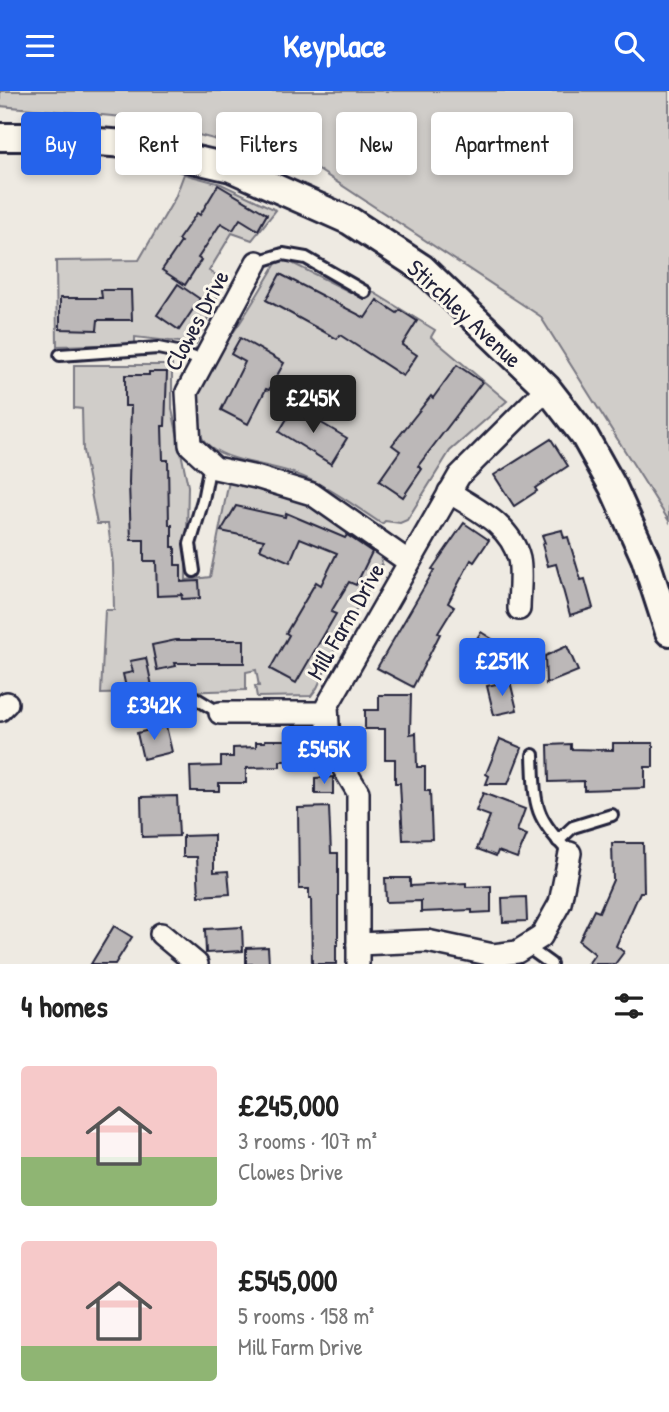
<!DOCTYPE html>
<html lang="en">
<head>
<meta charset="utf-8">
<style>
	:root { --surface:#fff; --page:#f6f6f6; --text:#222; --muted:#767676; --accent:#2563eb }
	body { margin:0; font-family:"Patrick Hand",sans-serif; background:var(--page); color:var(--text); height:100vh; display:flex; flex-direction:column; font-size:26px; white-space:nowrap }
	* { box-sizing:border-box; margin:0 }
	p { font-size:23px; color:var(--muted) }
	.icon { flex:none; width:38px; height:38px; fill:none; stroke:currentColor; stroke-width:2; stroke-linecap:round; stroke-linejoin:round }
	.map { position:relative; height:873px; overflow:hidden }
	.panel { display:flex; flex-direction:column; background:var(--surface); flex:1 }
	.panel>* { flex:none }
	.hud { position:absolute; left:21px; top:21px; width:628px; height:63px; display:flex; gap:14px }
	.price { position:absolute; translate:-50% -60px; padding:0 16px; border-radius:7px; background:var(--accent); color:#fff; font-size:23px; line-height:46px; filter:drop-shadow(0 2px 4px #0008) }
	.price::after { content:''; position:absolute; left:50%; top:42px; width:21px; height:16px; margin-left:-10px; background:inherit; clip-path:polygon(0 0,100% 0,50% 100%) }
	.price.current { background:#222; color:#fff }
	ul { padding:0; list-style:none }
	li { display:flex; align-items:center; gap:21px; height:175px; padding:0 21px }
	li span { display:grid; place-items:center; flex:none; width:196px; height:140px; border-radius:7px; color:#555 }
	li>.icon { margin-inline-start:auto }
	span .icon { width:84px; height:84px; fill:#fffc; stroke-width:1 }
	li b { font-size:30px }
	h2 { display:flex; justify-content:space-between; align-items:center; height:84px; padding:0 21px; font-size:30px }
	.tag { padding:0 24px; border-radius:7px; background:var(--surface); box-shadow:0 4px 10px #0003; font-size:24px; line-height:63px }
	.tag.current { background:var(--accent); color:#fff }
	header { display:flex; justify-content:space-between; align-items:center; height:91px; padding:0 21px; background:var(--accent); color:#fff; font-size:32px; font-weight:700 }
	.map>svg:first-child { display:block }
</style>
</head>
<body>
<header><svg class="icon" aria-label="menu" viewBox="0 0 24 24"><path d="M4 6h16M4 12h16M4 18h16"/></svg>Keyplace<svg class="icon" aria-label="search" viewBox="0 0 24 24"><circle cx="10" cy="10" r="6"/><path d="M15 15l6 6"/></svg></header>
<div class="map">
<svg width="669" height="873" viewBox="0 0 669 873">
	<rect width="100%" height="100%" fill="#eeeae2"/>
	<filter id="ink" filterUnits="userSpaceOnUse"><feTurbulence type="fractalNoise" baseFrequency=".0143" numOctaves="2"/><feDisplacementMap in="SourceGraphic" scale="14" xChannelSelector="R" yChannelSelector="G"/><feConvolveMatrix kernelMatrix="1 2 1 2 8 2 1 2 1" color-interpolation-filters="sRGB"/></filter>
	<g filter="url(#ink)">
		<g fill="#d0cdc9" stroke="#797882" stroke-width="2">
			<polygon points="0,0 669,0 669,430 540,225 311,74 135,27 0,15"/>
			<polygon points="184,83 221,93 276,119 252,149 232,142 209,180 225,189 196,253 135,246 135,253 57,255 56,170 139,169 175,107"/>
			<path d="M280 166 362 207 368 198 435 239 431 246 507 310 450 360 407 429 400 432 385 430 382 433C353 414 326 393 293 382 250 367 180 372 199 304 202 294 203 281 208 273 215 261 227 251 235 239 251 216 265 190 280 166Z"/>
			<polygon points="74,274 172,274 172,318 188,395 186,489 210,486 229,390 279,399 316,415 381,459 382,475 343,541 317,597 311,605 257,606 255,595 259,595 256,579 246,581 246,599 101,603 105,519 114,519 113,473 108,433 97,433 83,360 82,318 74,317"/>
		</g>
		<g fill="#bcb8b8" stroke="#22223b" stroke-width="2">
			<polygon points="218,94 267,123 258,139 240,128 233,139 221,132 198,167 201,169 185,194 162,179 181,151 178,149 197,122 200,124"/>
			<polygon points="280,183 365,227 377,209 397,222 400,219 417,230 402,254 417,264 403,285 340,244 337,248 266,209"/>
			<polygon points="178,193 200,208 179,239 157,224"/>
			<polygon points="101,199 131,199 132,229 98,229 97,239 60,238 60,207 102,207"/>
			<polygon points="240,247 284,272 269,299 266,298 248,333 221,319 245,271 231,263"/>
			<polygon points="457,274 482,291 418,375 422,378 403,406 379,390 400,360 392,354 431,305 433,307"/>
			<polygon points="149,281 167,281 165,335 162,335 163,369 168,369 169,434 172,434 172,456 175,456 175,474 181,474 181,491 199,490 200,507 182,508 181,502 182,504 157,505 156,470 144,470 144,449 131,449 129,392 131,315 125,315 125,284 149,284"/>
			<polygon points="294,316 347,347 331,373 279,341"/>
			<polygon points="551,348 568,375 535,397 537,400 514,415 494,384"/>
			<polygon points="236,415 285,426 286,422 345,447 347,444 372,461 356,494 349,491 331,521 336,523 296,592 270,578 289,544 286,542 316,491 321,494 337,462 300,447 290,471 260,458 264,449 221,440"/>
			<polygon points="464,432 489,449 474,471 471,469 448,512 454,516 438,542 440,543 413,596 377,577 434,479 432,478"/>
			<polygon points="562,439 564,447 568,446 581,489 585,488 593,517 570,524 556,473 548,475 542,453 545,452 542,444"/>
			<polygon points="481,541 500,553 487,573 468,561"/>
			<polygon points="176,549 244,549 244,572 175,572 176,575 157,579 152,554"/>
			<polygon points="567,555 578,580 546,593 545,565"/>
			<polygon points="146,567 152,595 127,601 123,583 133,581 130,570"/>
			<polygon points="510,590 517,619 494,624 487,595"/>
			<polygon points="379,604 411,604 410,643 416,642 417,676 425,676 425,700 430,700 432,748 403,749 400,692 395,692 395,668 385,668 385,638 365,638 365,619 379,619"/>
			<polygon points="166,635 172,661 143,668 137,642"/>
			<polygon points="500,648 522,657 508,693 486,693 489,685 486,683"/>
			<polygon points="265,649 316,649 316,670 280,670 280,676 246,677 246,692 219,692 219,700 191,700 190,676 221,675 221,666 233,666 233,657 256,656 256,651 265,651"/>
			<polygon points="613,652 653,652 653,676 645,676 645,697 584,699 584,690 549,691 548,654 571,653 571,658 613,659"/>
			<polygon points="333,686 333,703 315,703 315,687"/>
			<polygon points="483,702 525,718 517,740 527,744 517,767 498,760 496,765 477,758 490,725 476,720"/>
			<polygon points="177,705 179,745 142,746 141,706"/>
			<polygon points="329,716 331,762 338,762 338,854 336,854 336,873 312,873 311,808 309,808 309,798 299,798 298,717"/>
			<polygon points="214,744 214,781 228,780 230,803 199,805 197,766 183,766 183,745"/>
			<polygon points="612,752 643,752 644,801 640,801 616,855 624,861 615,873 588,873 595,863 579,850 594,819 599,821 613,789"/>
			<polygon points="385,787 410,787 410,795 466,792 466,796 491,795 491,821 472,822 472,819 421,821 421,810 386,811"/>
			<polygon points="526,806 527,830 503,831 502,807"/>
			<polygon points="114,835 132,846 115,873 91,873"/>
			<polygon points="242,836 243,860 206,862 205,838"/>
			<polygon points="268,856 269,873 246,873 246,857"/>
		</g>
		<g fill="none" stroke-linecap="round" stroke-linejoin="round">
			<defs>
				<g id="service">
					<polyline points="257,171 283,163 306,167 365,201"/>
					<polyline points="60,264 158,257 177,261 204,270"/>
					<polyline points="194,480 190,453 203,409 210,373"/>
					<polyline points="130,613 192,605 220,622"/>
					<path d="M533 664C535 714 533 725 570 762"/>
					<polyline points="558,750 573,736 612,724"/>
					<polyline points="526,855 551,873"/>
				</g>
				<g id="minor">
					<polyline points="257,171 187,301 190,354 215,377 256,386 312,403 409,471"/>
					<path d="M449 401C476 418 511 434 519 468 522 483 519 503 519 518"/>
					<polyline points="0,619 7,612"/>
					<polyline points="220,622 327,622"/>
					<polyline points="161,843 197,873"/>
					<polyline points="358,853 427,850 493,864 517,861 541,846 560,812 570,762"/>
					<polyline points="358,873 358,701 329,653 327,615 459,385 547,297"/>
				</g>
				<polyline id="tertiary" points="0,46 22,46 127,53 231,77 350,130 422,177 547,297 585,346 613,396 645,467 669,541"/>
			</defs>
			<use href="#service" stroke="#22223b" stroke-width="16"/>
			<use href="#minor" stroke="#22223b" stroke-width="26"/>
			<use href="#tertiary" stroke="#22223b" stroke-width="32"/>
			<use href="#service" stroke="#fbf7ec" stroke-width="10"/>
			<use href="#minor" stroke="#fbf7ec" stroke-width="21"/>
			<use href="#tertiary" stroke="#fbf7ec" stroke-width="26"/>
		</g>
	</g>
	<g text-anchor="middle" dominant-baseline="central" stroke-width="6" stroke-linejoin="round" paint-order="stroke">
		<g font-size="24" fill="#22223b" stroke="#fbf7ec">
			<text transform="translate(465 222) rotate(43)">Stirchley Avenue</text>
			<text transform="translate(196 229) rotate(-62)">Clowes Drive</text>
			<text transform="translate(345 530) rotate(-60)">Mill Farm Drive</text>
		</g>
	</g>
</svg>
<b class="price current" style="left:313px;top:344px">£245K</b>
<b class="price" style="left:502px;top:607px">£251K</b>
<b class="price" style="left:154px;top:651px">£342K</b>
<b class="price" style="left:324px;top:695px">£545K</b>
<div class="hud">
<a class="tag current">Buy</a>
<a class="tag">Rent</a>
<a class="tag">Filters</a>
<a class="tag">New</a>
<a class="tag">Apartment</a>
</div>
</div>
<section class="panel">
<h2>4 homes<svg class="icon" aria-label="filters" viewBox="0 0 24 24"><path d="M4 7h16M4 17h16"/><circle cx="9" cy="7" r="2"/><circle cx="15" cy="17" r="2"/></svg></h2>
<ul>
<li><span style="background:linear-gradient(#f6c9c9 65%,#8fb573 0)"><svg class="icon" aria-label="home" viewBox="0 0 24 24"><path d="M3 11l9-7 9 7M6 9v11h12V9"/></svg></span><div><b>£245,000</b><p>3 rooms · 107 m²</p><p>Clowes Drive</p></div></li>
<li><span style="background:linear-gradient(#f6c9c9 75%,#8fb573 0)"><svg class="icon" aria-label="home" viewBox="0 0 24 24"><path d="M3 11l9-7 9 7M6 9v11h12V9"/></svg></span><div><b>£545,000</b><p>5 rooms · 158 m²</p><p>Mill Farm Drive</p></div></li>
</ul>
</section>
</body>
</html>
